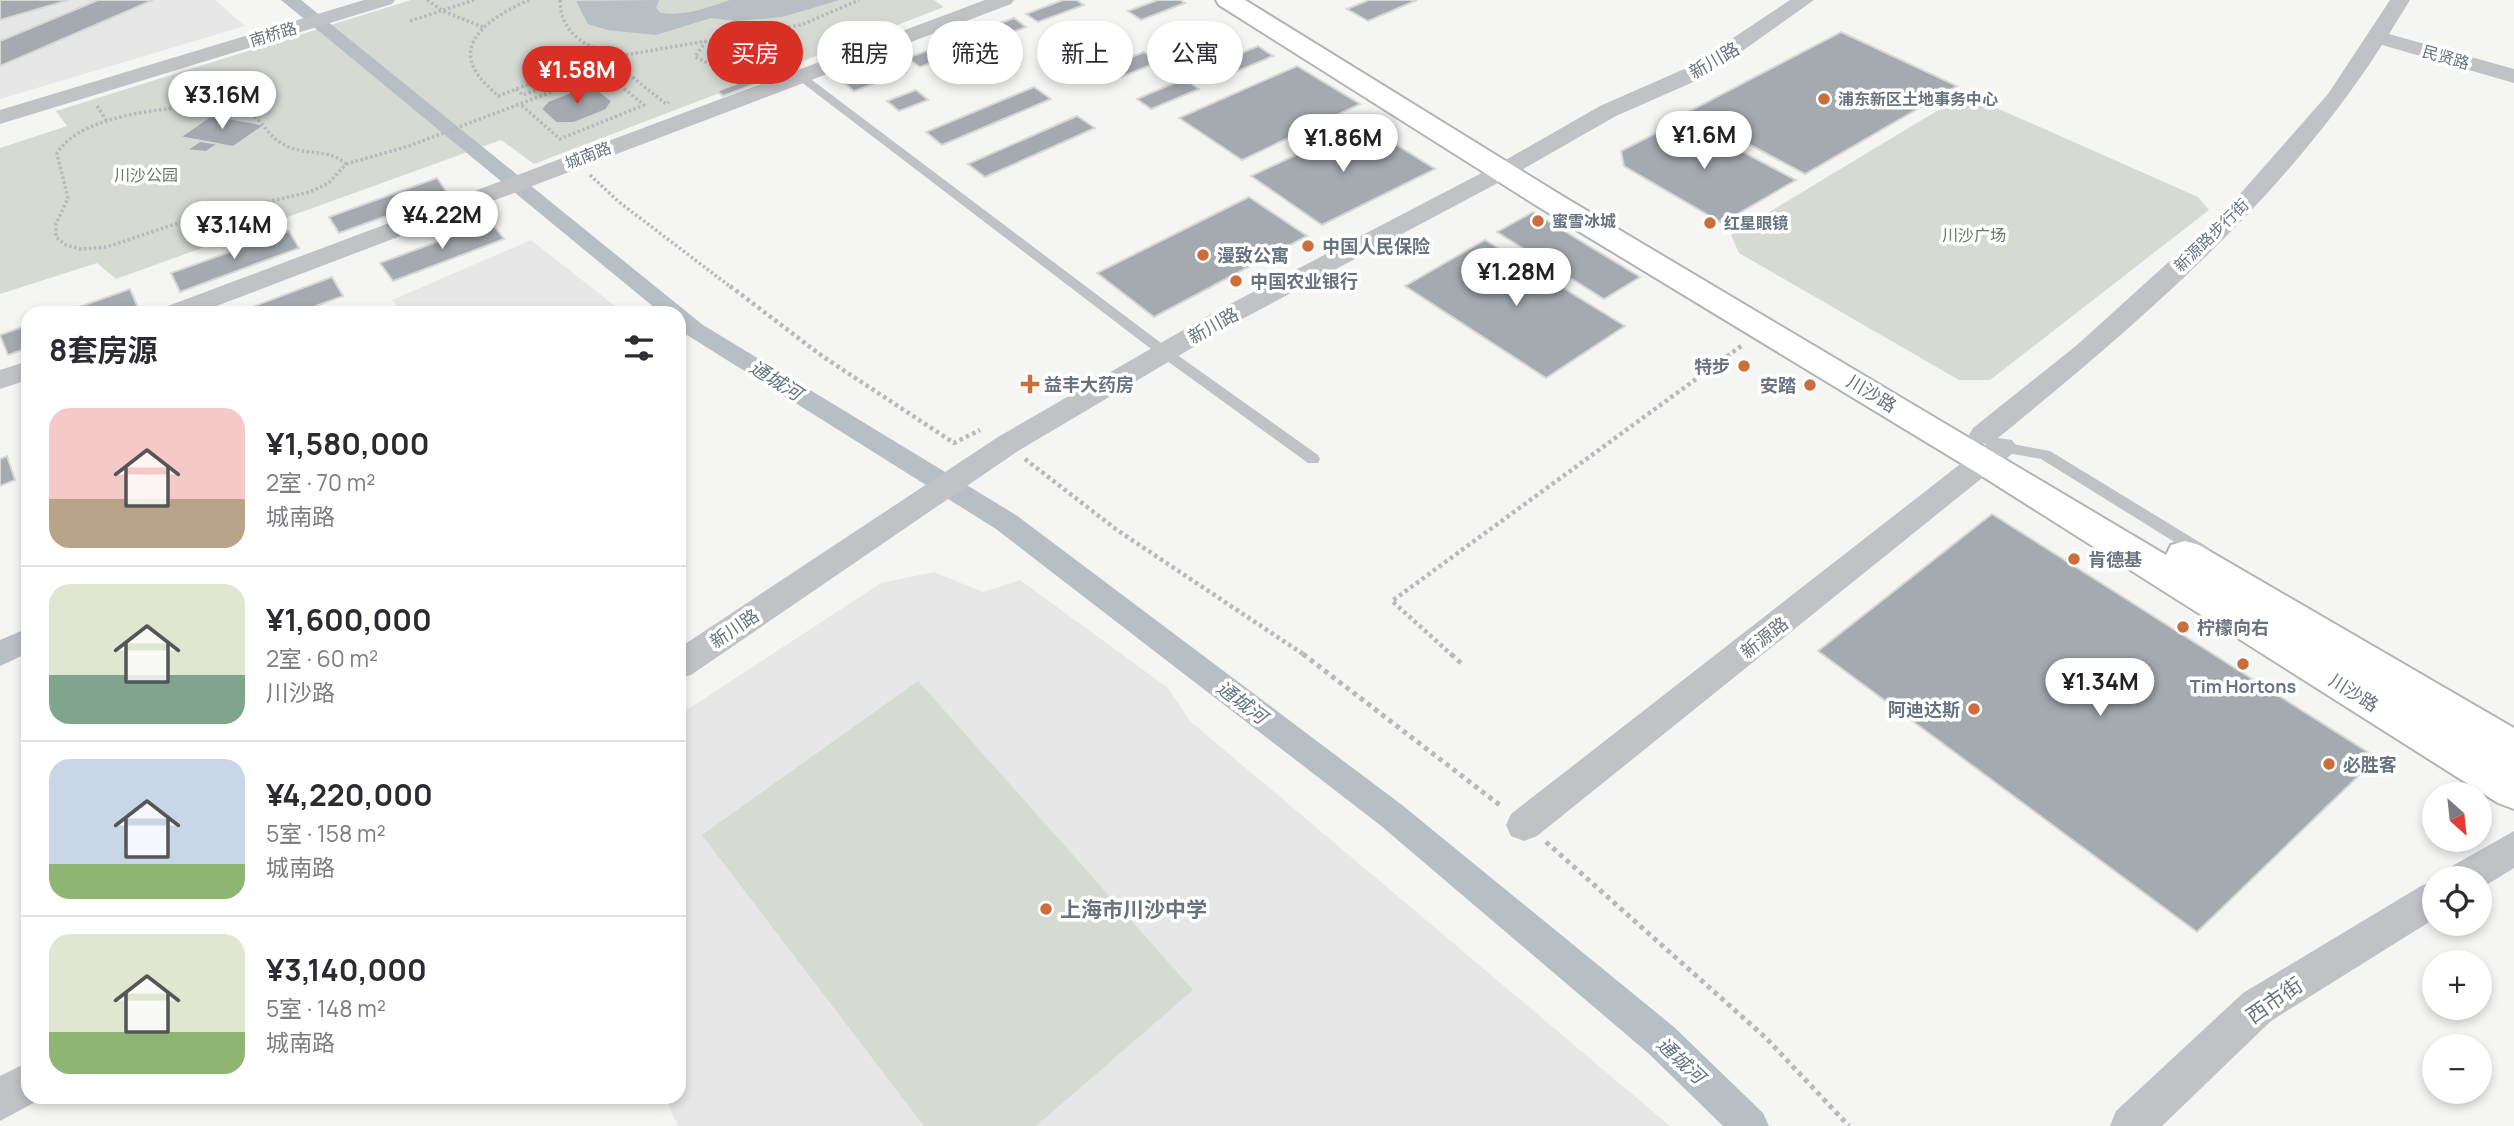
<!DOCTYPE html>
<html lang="zh">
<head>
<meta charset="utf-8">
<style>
	:root { --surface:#fff; --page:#f2f2f3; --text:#2b2b33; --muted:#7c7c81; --line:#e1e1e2; --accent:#d93025 }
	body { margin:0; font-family:Manrope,"Noto Sans SC",sans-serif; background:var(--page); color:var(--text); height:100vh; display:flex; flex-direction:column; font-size:26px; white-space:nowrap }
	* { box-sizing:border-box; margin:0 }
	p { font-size:23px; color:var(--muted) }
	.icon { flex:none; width:38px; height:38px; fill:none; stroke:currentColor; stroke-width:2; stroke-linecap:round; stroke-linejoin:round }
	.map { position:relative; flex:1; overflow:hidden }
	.panel { position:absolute; left:21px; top:306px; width:665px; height:798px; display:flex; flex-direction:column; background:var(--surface); border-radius:21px; box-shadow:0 4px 10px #0003 }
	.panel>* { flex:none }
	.hud { position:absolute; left:707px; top:21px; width:665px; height:63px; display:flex; gap:14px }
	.needle { width:46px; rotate:153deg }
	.fabs { position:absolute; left:2422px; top:782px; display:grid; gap:14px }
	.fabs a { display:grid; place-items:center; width:70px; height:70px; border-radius:50%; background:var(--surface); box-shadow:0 4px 10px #0003; font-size:35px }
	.price { position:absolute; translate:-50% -60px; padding:0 16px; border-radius:24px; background:#fff; color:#222; font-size:23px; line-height:46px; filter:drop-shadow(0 2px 4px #0008) }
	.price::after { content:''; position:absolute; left:50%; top:42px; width:21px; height:16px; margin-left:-10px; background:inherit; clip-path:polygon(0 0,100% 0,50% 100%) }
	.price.active { background:var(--accent); color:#fff }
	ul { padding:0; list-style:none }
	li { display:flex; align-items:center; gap:21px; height:175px; padding:0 28px }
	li+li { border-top:2px solid var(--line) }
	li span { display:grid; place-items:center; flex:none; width:196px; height:140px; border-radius:21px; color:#555 }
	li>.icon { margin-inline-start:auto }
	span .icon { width:84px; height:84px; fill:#fffc; stroke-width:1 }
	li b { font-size:30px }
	h2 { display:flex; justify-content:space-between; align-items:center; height:84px; padding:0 28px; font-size:30px }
	.tag { padding:0 24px; border-radius:32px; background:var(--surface); box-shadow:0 4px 10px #0003; font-size:24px; line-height:63px }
	.tag.active { background:var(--accent); color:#fff }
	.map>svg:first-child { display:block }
</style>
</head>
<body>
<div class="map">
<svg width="2514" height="1126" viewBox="0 0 2514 1126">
	<rect width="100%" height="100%" fill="#f5f6f3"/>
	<g fill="#e6e7e6">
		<polygon points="0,0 215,0 245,26 0,99"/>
		<polygon points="531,240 624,313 404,313 392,300"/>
		<polygon points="934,572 983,592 1020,580 1168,688 1190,721 1670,1126 678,1126 665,1097 679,1097 679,715 881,583"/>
	</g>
	<g fill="#d5dad3">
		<polygon points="411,0 934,0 944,7 534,164 501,140 116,279 97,263 0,294 0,148 67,126 56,111"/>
		<polygon points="1972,97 2198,197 2209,210 1990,380 1959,380 1739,253 1731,235 1955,100"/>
		<polygon points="918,681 1193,990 1036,1126 924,1126 702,835"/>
	</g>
	<path fill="#b7bfc5" d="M659 0 656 8 661 13C687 16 706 8 730 0 749 0 816 0 840 0L782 17 736 21 711 18 656 35 607 30 588 24 576 1Z"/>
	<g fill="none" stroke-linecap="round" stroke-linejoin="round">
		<g fill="#b7bfc5" fill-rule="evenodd">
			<polygon points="281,0 301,0 703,325 1016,515 1402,805 1674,1027 1763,1113 1769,1126 1723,1126 1648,1053 1380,825 996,529 687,335 679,329 679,313 661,313"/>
			<polygon points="28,628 28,653 0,666 0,640"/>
		</g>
	</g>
	<g fill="#a4aab0" stroke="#d7d7d5" stroke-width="2">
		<polygon points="0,0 69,0 0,20"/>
		<polygon points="98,0 153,0 0,66 0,41"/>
		<polygon points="1063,0 1076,0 1084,5 1038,22 1026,14"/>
		<polygon points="1158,0 1180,0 1185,3 1141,20 1128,11"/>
		<polygon points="1369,0 1417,0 1368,21 1347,9"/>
		<polygon points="1014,18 1026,27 978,45 966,36"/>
		<polygon points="1217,22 1231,31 1187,49 1173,39"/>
		<polygon points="1098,23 1111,32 1065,50 1051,41"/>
		<polygon points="1841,32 1957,86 1805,174 1688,112"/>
		<polygon points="957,40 969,49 920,67 907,58"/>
		<polygon points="1258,46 1273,56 1228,75 1213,65"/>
		<polygon points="1144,52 1158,62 1111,81 1097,71"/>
		<polygon points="894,62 906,72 854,91 842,81"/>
		<polygon points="1297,66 1360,104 1242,160 1179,118"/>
		<polygon points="765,73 771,78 723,96 717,91"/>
		<polygon points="1184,79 1199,89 1151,109 1137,99"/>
		<polygon points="1034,87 1051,99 942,145 926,132"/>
		<polygon points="581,88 597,89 612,101 606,110 574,123 556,123 541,109 548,101"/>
		<polygon points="916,90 928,100 899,111 887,101"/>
		<polygon points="212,115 265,125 233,147 180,137"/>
		<polygon points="1077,116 1095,128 985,177 968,164"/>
		<polygon points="1682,120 1796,180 1722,223 1624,166 1621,151"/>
		<polygon points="1363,124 1435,169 1322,225 1251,176"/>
		<polygon points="200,141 218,144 206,152 187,150"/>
		<polygon points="437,178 448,194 339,233 329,217"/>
		<polygon points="1249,197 1307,236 1154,317 1097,273"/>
		<polygon points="1533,212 1640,277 1604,299 1497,232"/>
		<polygon points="491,222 504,239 393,281 380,263"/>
		<polygon points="289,231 299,248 180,292 171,273"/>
		<polygon points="1485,240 1625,326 1546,378 1405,286"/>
		<polygon points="332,277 343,296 297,313 236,313"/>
		<polygon points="130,289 138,308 123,313 62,313"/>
		<polygon points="28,325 28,348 8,355 0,335"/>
		<polygon points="7,456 15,480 0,486 0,459"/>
		<polygon points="1992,514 2377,758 2197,932 1818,651"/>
	</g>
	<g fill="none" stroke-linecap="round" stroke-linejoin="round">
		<defs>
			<polygon id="secondary" points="1216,0 1245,0 1564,197 2166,555 2171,545 2185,541 2199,545 2514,728 2514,809 2498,803 1974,471 1542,209 1219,5"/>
		</defs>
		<use href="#secondary" stroke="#b0b4b8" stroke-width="4"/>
		<g stroke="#b7b9bc" stroke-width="3.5" stroke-dasharray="2.5 2.5" stroke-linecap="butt">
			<polyline points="427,0 443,11 485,28"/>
			<path d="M529 0C506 10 459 34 473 66 478 78 489 87 498 96L605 55 666 104 669 102"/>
			<path d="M560 0C560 36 592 52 625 55L801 25 859 0"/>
			<polyline points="410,21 474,0"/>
			<polyline points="706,41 695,57 733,75 750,72"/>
			<polyline points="516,89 523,95 580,73 573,68"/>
			<polyline points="97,106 108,123"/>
			<path d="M221 106C270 112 257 133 289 147 310 156 328 148 346 164L329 183 310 192 184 221 107 247 81 249 66 245 56 237V224L68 198 57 154C78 113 179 106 221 106Z"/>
			<polyline points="346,164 409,146 604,72 644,105 560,139 520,104"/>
			<polyline points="590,175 619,202 732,288"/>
		</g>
		<g stroke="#b7b9bc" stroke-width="4.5" stroke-dasharray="3.5 3.5" stroke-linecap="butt">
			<polyline points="730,286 822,356 954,443 980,430"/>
			<polyline points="1025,459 1117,530 1306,656"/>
			<polyline points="1453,656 1392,601 1744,344"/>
		</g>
		<g stroke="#b7b9bc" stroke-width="5" stroke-dasharray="4.5 4.5" stroke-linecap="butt">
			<polyline points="1303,654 1501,806"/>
			<polyline points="1451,654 1461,663"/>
			<polyline points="1546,842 1766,1038 1849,1126"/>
		</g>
		<g fill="#c0c2c6" fill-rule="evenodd">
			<polygon points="796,74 804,74 1169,349 1318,455 1320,459 1318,463 1308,463 1159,355 796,78"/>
			<polygon points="2002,442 2050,451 2209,548 2211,552 2209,556 2197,556 2041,459 1997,451 1995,447"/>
		</g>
		<g fill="#c0c2c6" fill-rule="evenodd">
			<polygon points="364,0 395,0 392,4 0,124 0,110"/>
			<polygon points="985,0 1014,0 1011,4 198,313 161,313 165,307"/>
			<polygon points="1790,0 1814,0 1707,76 1616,116 1511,176 1229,326 1018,451 691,675 679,678 679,648 998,437 1211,314 1495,166 1600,106 1691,66"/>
			<path d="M2390 0H2410L2389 34 2514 69V83L2382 45C2283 200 2140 322 1998 438L2012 440 2017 447 2012 454 1537 836 1524 841 1511 836 1506 825 1511 814 1986 444 1973 442 1969 435 1973 428 2077 345 2225 211 2328 94Z"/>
			<polygon points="28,361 28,380 0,389 0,370"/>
			<polygon points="2514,831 2514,868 2480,889 2480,878 2446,878 2452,866"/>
			<polygon points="2434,881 2434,919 2271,1021 2162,1126 2110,1126 2116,1111 2243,993 2421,886"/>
			<polygon points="28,1062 28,1097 43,1098 0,1121 0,1076"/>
		</g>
		<use href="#secondary" fill="#fff" fill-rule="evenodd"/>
	</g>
	<g fill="#cc6d3c" stroke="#fff" stroke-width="2.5">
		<circle cx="1824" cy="99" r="7"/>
		<circle cx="1538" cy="221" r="7"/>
		<circle cx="1710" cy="223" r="7"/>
		<circle cx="1308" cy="246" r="7"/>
		<circle cx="1203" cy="255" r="7"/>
		<circle cx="1236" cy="281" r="7"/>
		<circle cx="1744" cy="366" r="7"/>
		<path d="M1026.5 373.5h7v7h7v7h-7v7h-7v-7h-7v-7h7z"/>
		<circle cx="1810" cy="385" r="7"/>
		<circle cx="2074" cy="559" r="7"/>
		<circle cx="2183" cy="627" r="7"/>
		<circle cx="2243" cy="664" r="7"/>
		<circle cx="1974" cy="709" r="7"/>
		<circle cx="2329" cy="764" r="7"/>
		<circle cx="1046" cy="909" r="7"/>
	</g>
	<g text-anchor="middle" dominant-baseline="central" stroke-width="7" stroke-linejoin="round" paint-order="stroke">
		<g font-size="16" fill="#697380" stroke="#fff">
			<text transform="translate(273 34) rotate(-17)">南桥路</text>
			<text transform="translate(2446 57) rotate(16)">民贤路</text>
			<text transform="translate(588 155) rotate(-21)">城南路</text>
			<text transform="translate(2211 235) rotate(-44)">新源路步行街</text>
		</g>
		<g font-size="16" font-weight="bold" fill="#697380" stroke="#fff" text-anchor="start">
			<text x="1838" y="99">浦东新区土地事务中心</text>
			<text x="1552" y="221">蜜雪冰城</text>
			<text x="1724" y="223">红星眼镜</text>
		</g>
		<g font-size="16" fill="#687867" stroke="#fff">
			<text x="146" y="175">川沙公园</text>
			<text x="1974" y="235">川沙广场</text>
		</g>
		<g font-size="18" fill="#697380" stroke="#fff">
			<text transform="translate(1714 60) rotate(-30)">新川路</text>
			<text transform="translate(1213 325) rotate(-29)">新川路</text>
			<text transform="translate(1872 393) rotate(31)">川沙路</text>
			<text transform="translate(734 628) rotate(-34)">新川路</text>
			<text transform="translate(1764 637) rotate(-38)">新源路</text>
			<text transform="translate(2354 692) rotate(32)">川沙路</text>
		</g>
		<g font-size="18" font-weight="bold" fill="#697380" stroke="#fff" text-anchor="start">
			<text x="1322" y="246">中国人民保险</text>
			<text x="1217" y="255">漫致公寓</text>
			<text x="1250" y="281">中国农业银行</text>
			<text x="1730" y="366" text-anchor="end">特步</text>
			<text x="1044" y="384">益丰大药房</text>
			<text x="1796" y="385" text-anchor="end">安踏</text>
			<text x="2088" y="559">肯德基</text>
			<text x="2197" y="627">柠檬向右</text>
			<text x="2243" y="686" text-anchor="middle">Tim Hortons</text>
			<text x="1960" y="709" text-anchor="end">阿迪达斯</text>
			<text x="2343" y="764">必胜客</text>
		</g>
		<g font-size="19" font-style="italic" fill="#64737c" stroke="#fff">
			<text transform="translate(776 380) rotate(32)">通城河</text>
			<text transform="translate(1242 702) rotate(37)">通城河</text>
			<text transform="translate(1681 1060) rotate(43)">通城河</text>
		</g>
		<g font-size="21" font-weight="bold" fill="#697380" stroke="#fff" text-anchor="start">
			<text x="1060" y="909">上海市川沙中学</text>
		</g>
		<g font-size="21" fill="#697380" stroke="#fff">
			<text transform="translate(2274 1000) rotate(-35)">西市街</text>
		</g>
	</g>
</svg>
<div class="fabs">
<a><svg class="needle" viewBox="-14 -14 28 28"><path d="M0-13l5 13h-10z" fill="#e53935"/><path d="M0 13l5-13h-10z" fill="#7c7c81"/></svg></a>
<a><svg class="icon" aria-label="locate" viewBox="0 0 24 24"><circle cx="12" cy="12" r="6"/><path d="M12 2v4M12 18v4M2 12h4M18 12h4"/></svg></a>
<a>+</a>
<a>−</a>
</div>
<b class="price active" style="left:577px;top:106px">¥1.58M</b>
<b class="price" style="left:222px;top:131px">¥3.16M</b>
<b class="price" style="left:1704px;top:171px">¥1.6M</b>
<b class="price" style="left:1343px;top:174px">¥1.86M</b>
<b class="price" style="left:442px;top:251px">¥4.22M</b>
<b class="price" style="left:234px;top:261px">¥3.14M</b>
<b class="price" style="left:1516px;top:308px">¥1.28M</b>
<b class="price" style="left:2100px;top:718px">¥1.34M</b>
<div class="hud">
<a class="tag active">买房</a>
<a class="tag">租房</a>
<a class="tag">筛选</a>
<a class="tag">新上</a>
<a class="tag">公寓</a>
</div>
<section class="panel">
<h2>8套房源<svg class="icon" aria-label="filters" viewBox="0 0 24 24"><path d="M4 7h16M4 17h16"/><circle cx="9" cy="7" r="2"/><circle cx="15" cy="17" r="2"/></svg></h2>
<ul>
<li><span style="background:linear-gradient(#f6c9c9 65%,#b9a48a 0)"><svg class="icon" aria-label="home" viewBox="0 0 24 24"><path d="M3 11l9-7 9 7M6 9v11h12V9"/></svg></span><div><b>¥1,580,000</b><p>2室 · 70 m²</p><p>城南路</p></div></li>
<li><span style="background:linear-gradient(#dfe7d0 65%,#7fa58c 0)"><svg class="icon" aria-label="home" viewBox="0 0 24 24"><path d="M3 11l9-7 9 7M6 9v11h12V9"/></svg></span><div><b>¥1,600,000</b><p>2室 · 60 m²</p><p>川沙路</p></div></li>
<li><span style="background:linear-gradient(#c9d6e8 75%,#8fb573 0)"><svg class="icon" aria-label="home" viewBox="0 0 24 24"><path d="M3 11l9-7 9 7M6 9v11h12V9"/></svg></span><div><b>¥4,220,000</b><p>5室 · 158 m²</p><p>城南路</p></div></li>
<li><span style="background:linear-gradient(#dfe7d0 70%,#8fb573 0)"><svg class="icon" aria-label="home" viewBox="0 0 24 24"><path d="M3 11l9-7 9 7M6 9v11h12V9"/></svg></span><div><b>¥3,140,000</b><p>5室 · 148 m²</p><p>城南路</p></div></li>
</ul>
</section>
</div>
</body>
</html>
